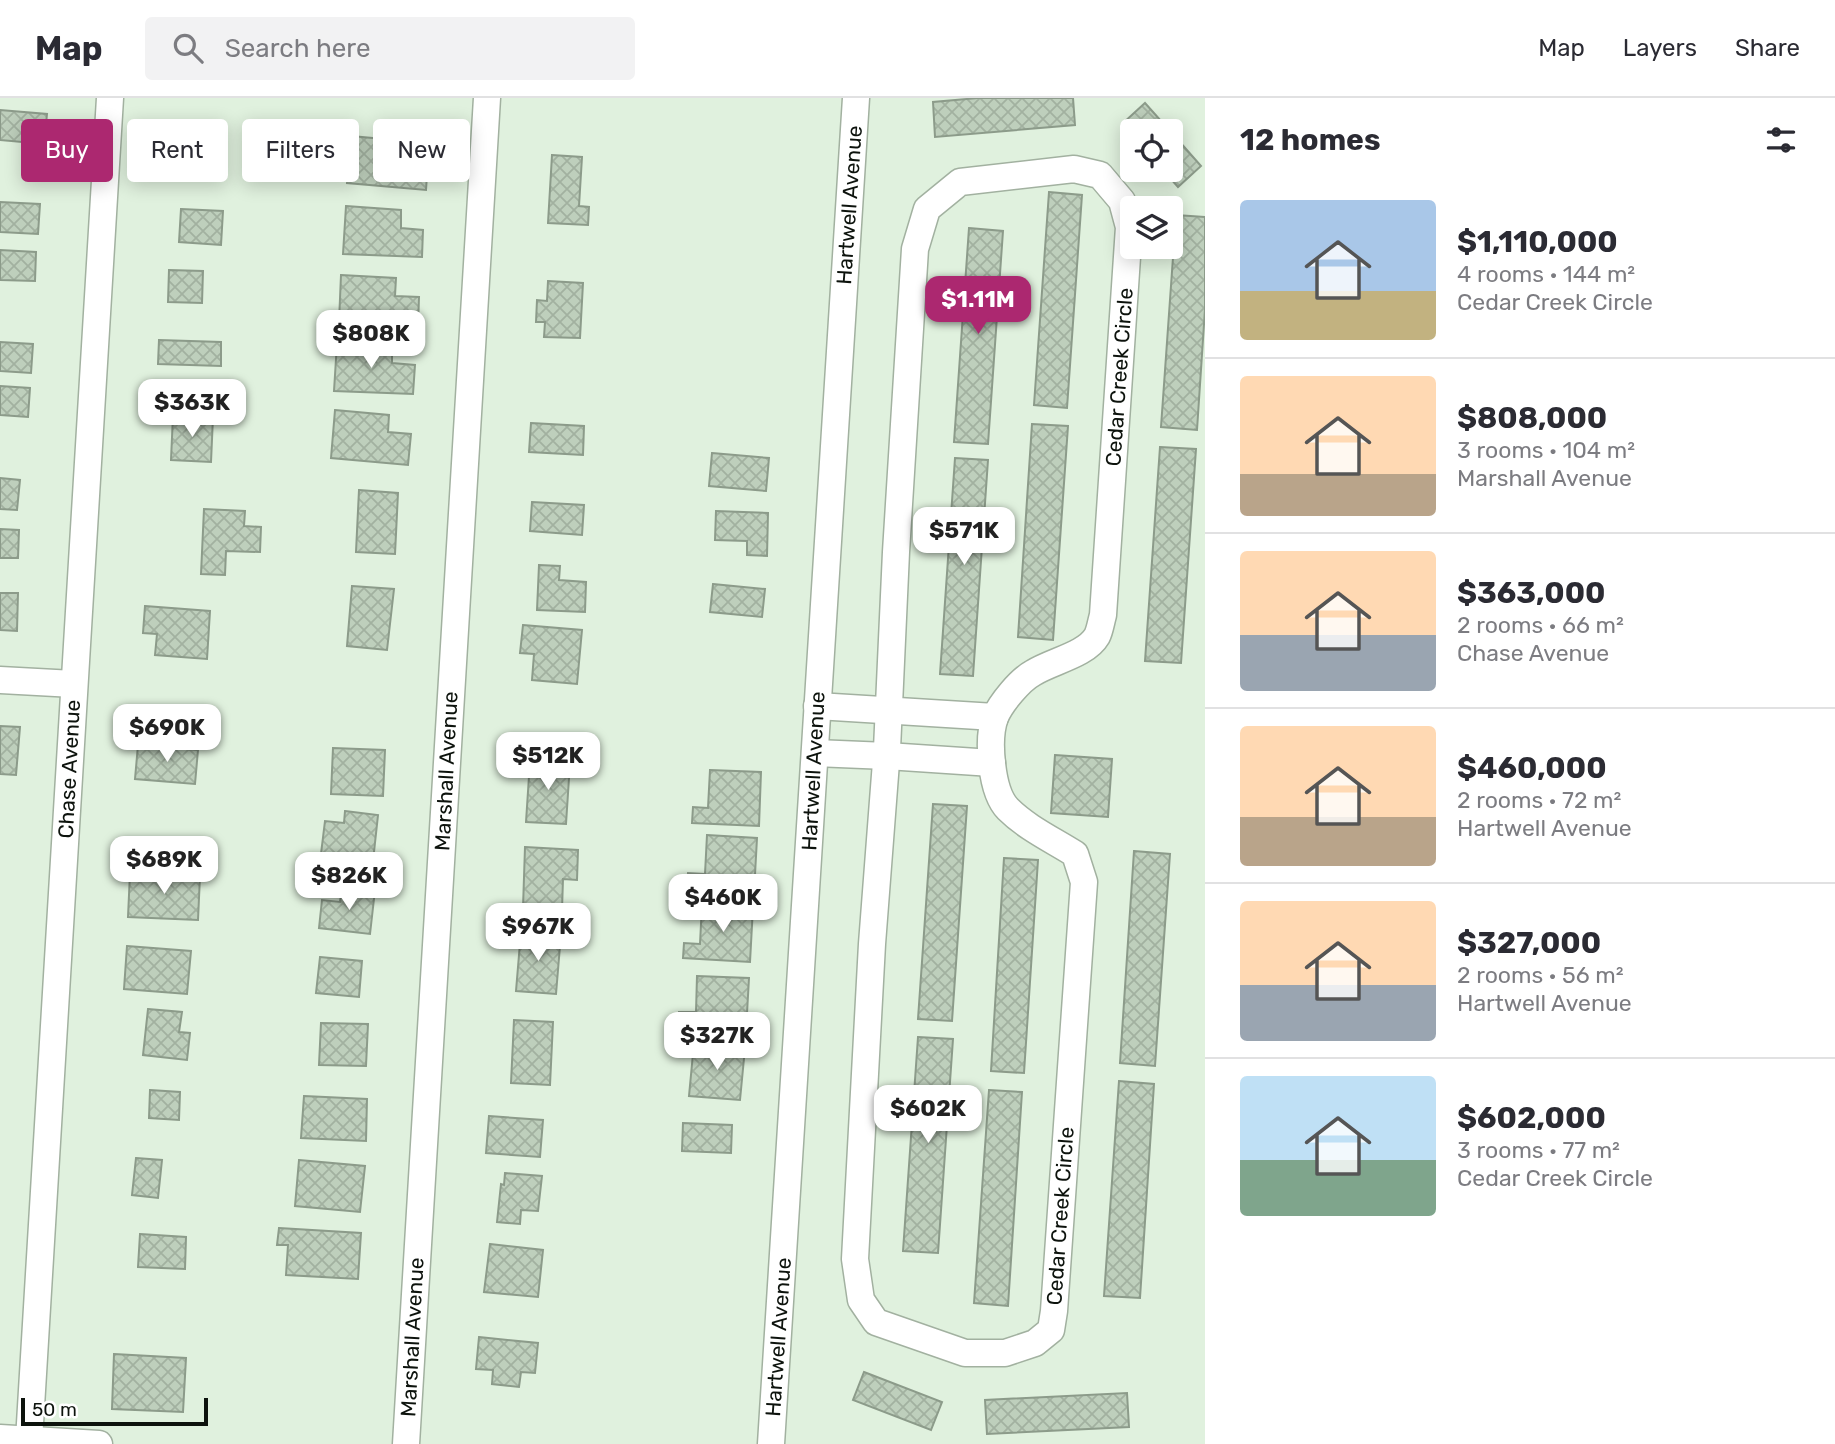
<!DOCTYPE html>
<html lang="en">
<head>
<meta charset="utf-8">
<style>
	:root { --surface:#fff; --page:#f2f2f3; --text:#2b2b33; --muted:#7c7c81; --line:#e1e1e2; --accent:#ac2870 }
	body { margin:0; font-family:Rubik,sans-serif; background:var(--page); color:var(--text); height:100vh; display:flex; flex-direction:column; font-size:26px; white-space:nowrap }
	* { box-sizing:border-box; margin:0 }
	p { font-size:23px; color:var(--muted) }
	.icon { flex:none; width:38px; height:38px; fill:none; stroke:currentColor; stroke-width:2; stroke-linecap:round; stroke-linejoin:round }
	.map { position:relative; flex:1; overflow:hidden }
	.sheet { display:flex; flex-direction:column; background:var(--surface); width:630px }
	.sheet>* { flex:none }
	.top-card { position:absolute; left:21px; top:21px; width:665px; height:63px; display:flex; gap:14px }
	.fabs { position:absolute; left:1120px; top:21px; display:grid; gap:14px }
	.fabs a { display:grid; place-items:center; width:63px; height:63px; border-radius:7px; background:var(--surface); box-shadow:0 4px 18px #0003; font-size:35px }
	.scale { position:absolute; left:21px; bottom:18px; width:187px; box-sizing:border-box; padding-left:7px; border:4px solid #0d130d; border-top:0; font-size:19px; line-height:24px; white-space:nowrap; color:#0d130d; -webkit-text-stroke:5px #fff; paint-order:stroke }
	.price { position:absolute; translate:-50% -60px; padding:0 16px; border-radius:14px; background:#fff; color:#222; font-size:23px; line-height:46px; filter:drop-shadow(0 2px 4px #0008) }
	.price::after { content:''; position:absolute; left:50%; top:42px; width:21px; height:16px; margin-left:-10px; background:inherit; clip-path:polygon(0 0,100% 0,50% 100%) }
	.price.selected { background:var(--accent); color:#fff }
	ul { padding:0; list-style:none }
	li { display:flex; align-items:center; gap:21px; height:175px; padding:0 35px }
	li+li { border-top:2px solid var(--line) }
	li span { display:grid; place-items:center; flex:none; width:196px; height:140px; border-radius:7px; color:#555 }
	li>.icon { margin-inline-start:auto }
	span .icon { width:84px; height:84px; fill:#fffc; stroke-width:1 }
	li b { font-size:30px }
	h2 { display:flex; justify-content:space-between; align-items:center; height:84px; padding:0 35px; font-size:30px }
	.chip { padding:0 24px; border-radius:7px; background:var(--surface); box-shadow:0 4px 18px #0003; font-size:24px; line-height:63px }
	.chip.selected { background:var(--accent); color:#fff }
	header { display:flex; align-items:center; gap:42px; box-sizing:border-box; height:98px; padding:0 35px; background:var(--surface); border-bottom:2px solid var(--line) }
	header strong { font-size:33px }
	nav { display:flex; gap:38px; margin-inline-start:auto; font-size:24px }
	.search { width:490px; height:63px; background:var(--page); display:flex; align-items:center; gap:18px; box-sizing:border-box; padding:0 24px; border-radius:7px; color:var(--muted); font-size:26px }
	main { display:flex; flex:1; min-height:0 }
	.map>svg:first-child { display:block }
</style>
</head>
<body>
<header>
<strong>Map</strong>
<div class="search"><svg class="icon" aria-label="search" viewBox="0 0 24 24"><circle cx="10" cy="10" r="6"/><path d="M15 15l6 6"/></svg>Search here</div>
<nav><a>Map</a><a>Layers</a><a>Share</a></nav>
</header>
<main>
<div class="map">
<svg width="1205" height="1346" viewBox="0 0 1205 1346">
	<defs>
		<pattern id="building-cross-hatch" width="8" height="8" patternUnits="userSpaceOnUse" patternTransform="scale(1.75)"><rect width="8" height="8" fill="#becfbc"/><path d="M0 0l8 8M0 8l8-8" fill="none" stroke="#a2b1a0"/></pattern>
	</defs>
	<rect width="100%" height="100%" fill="#e0f1de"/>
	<g fill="url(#building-cross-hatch)" stroke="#8c9b8a" stroke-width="2">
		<polygon points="978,0 1073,0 1075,27 935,39 933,4"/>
		<polygon points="1145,5 1170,33 1132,33 1132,37 1122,26"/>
		<polygon points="0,12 47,16 44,46 0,42"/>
		<polygon points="1171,34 1201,68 1178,89 1163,72 1171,72"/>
		<polygon points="179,36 218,40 215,73 176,69"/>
		<polygon points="351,38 405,43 404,60 428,62 426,92 347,85"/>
		<polygon points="552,57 582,59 579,108 589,109 588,127 548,125"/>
		<polygon points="1049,94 1082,97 1067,310 1034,307"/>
		<polygon points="0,104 40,106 38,136 0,134"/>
		<polygon points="346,108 401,112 401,130 423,132 422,159 343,156"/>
		<polygon points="181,111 223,113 221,147 179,144"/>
		<polygon points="1176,117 1205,119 1205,211 1197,332 1161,329"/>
		<polygon points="969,130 1003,133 988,346 954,344"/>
		<polygon points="0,152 36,154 35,183 0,182"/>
		<polygon points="169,172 203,173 202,205 168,204"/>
		<polygon points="341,177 396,180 395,198 419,199 418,229 339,224"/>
		<polygon points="548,183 583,185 580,240 544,239 545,224 536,224 537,202 547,203"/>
		<polygon points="159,242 221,244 221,268 158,266"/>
		<polygon points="0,244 33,246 31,275 0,273"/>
		<polygon points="337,245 392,248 392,265 415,267 413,296 334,293"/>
		<polygon points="0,288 30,290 28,319 0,317"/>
		<polygon points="335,312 389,317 388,334 411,336 408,367 331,360"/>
		<polygon points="173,317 213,319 211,364 171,362"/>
		<polygon points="531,325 584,328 583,357 529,354"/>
		<polygon points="1032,326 1068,328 1053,542 1018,539"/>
		<polygon points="1160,349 1196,351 1181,565 1145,563"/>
		<polygon points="712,355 769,360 766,393 709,388"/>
		<polygon points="955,360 988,362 973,578 940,576"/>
		<polygon points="0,380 20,382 17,412 0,411"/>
		<polygon points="359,392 398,395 395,456 356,454"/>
		<polygon points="532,404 584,407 582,437 530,433"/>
		<polygon points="204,411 245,413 244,428 261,429 260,454 226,453 225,477 201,476"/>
		<polygon points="716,413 768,415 767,458 747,457 747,443 715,442"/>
		<polygon points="0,431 19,432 18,460 0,460"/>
		<polygon points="539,467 560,468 559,482 586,484 585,514 537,512"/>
		<polygon points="713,486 765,491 762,519 710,514"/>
		<polygon points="352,488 394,491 387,552 347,548"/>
		<polygon points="0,495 18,495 17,533 0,532"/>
		<polygon points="145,508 210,513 207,561 155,557 157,536 143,535"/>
		<polygon points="523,527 582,532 577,586 532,582 534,556 520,555"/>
		<polygon points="0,628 20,629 16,677 0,676"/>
		<polygon points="138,647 198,652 195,686 135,681"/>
		<polygon points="333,650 385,652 383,698 331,696"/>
		<polygon points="1055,657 1112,661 1108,719 1051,715"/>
		<polygon points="530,663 570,665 566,726 526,724"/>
		<polygon points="710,672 761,674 759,728 692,725 693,709 708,710"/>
		<polygon points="933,706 967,708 952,923 918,921"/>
		<polygon points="345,713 378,717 373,763 321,756 325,723 344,725"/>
		<polygon points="707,737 757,740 754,795 687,791 688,775 705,776"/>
		<polygon points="525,749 578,752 577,782 563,781 562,812 523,810"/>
		<polygon points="1134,753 1170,756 1155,968 1120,965"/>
		<polygon points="1004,760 1038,762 1024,975 991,973"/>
		<polygon points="130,775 200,778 198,822 128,819"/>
		<polygon points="342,789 375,792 370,836 319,830 322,802 340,804"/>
		<polygon points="702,806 753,809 750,864 683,860 684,845 700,846"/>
		<polygon points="521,833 561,836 556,896 516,893"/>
		<polygon points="127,848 191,853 187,896 124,891"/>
		<polygon points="320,859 362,863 359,899 316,895"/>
		<polygon points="697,878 749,880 746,933 678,930 679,914 696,914"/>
		<polygon points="148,911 182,914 179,934 190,935 187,962 143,957"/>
		<polygon points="514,922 553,924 550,987 511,985"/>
		<polygon points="321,925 368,926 366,968 319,967"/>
		<polygon points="918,939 953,941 938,1155 903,1153"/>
		<polygon points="694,945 745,950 740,1002 689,998"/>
		<polygon points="1119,983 1154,986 1140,1200 1104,1198"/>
		<polygon points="150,992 180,994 179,1022 149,1020"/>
		<polygon points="989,992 1022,994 1008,1208 974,1205"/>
		<polygon points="304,998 367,1001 366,1043 301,1040"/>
		<polygon points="489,1018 543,1022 540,1059 486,1055"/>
		<polygon points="683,1025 732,1027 731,1055 682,1053"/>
		<polygon points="136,1060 162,1062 158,1100 132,1097"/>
		<polygon points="299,1062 365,1068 360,1114 295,1108"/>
		<polygon points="505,1075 542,1078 538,1113 521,1112 520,1126 497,1124 501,1086 504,1087"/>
		<polygon points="279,1130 361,1135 358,1181 286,1177 288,1147 277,1147"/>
		<polygon points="140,1136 186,1139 185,1171 138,1169"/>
		<polygon points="490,1146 543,1152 538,1199 484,1194"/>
		<polygon points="479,1239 538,1245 535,1275 521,1274 519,1289 492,1286 493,1272 476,1271"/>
		<polygon points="114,1256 186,1260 183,1314 112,1311"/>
		<polygon points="864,1274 942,1304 931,1332 853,1302"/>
		<polygon points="1127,1295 1129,1329 987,1336 985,1302"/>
	</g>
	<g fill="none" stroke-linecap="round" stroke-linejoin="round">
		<defs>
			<g id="minor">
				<path d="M1074 71 1100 77 1122 103 1129 129 1103 517C1101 524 1100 532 1097 538 1086 557 1052 563 1033 575 1020 582 1001 605 995 619 987 641 991 694 1008 711 1027 730 1053 742 1075 756L1084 784 1054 1213 1051 1232 1035 1245 1005 1255H965L876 1224 861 1202 855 1161 872 846 887 651 896 454 915 151 927 111 960 84Z"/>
				<polyline points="0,582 74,586"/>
				<polyline points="817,608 995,619"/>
				<polyline points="815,655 887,658 992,665"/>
				<polyline points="0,1340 99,1346"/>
				<polyline points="29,1342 110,0"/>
				<polyline points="406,1346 487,0"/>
				<polyline points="771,1346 856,0"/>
			</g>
		</defs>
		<use href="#minor" stroke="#a2b1a0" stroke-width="29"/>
		<use href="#minor" stroke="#fff" stroke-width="26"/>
	</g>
	<g text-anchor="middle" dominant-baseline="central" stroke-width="6" stroke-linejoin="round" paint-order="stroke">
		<g font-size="21" fill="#0d130d" stroke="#fff">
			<text transform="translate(849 107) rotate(-86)">Hartwell Avenue</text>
			<text transform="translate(1119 279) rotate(-86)">Cedar Creek Circle</text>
			<text transform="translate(69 671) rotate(-87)">Chase Avenue</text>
			<text transform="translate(446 673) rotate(-87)">Marshall Avenue</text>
			<text transform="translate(813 673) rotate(-87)">Hartwell Avenue</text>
			<text transform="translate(1060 1118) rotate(-86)">Cedar Creek Circle</text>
			<text transform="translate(412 1239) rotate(-87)">Marshall Avenue</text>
			<text transform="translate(778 1239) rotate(-86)">Hartwell Avenue</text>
		</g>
	</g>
</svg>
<div class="fabs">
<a><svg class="icon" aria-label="locate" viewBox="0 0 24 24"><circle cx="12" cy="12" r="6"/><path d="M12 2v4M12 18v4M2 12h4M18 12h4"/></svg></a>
<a><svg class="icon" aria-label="layers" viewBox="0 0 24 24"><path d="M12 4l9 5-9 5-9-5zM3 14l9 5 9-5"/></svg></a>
</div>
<div class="scale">50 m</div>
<b class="price selected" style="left:978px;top:238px">$1.11M</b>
<b class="price" style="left:371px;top:272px">$808K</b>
<b class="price" style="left:192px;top:341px">$363K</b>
<b class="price" style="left:964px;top:469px">$571K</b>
<b class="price" style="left:167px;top:666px">$690K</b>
<b class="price" style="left:548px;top:694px">$512K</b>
<b class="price" style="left:164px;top:798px">$689K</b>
<b class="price" style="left:349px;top:814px">$826K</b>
<b class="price" style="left:723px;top:836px">$460K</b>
<b class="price" style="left:538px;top:865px">$967K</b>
<b class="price" style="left:717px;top:974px">$327K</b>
<b class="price" style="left:928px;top:1047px">$602K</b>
<div class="top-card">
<a class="chip selected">Buy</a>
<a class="chip">Rent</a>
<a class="chip">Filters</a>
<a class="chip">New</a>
</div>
</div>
<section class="sheet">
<h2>12 homes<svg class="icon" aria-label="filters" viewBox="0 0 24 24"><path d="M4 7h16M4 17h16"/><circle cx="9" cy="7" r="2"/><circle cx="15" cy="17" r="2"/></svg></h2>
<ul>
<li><span style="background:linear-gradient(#a9c7e8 65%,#c2b280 0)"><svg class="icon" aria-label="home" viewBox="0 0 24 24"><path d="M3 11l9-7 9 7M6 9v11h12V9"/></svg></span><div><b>$1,110,000</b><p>4 rooms · 144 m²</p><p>Cedar Creek Circle</p></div></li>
<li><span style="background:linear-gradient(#ffd9b3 70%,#b9a48a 0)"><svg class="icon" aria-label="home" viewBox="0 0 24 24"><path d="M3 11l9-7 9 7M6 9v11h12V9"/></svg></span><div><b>$808,000</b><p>3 rooms · 104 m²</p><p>Marshall Avenue</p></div></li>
<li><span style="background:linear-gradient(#ffd9b3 60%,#9aa5b1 0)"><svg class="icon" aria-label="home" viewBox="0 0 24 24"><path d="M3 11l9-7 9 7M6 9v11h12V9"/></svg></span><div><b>$363,000</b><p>2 rooms · 66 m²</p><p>Chase Avenue</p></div></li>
<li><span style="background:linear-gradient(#ffd9b3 65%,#b9a48a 0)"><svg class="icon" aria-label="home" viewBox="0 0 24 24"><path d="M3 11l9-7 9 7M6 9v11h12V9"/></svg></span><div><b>$460,000</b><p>2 rooms · 72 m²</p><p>Hartwell Avenue</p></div></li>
<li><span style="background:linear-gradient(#ffd9b3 60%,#9aa5b1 0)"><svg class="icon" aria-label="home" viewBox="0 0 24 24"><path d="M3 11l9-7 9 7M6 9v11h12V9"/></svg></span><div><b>$327,000</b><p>2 rooms · 56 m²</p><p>Hartwell Avenue</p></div></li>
<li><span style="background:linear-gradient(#bfe0f5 60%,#7fa58c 0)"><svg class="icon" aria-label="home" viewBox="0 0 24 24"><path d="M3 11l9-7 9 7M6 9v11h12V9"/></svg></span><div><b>$602,000</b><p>3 rooms · 77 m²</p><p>Cedar Creek Circle</p></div></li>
</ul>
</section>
</main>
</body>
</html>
